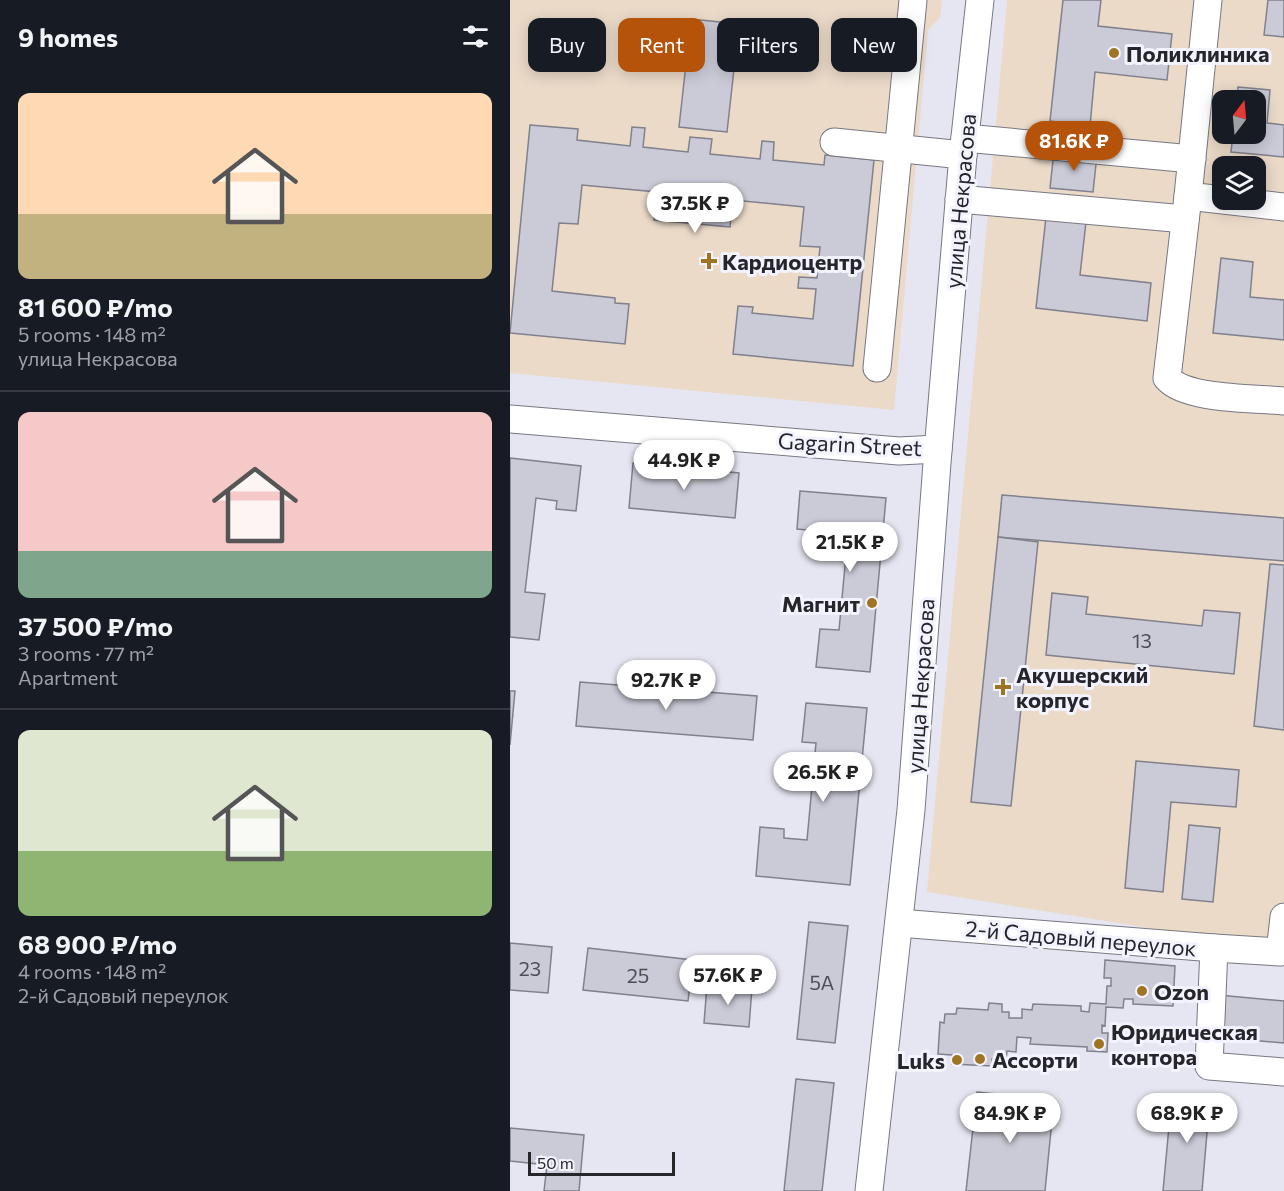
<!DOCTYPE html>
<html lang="en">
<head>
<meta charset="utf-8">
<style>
	:root { --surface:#171b24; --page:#242831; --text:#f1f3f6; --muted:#9ea1a6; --line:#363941; --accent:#b45309 }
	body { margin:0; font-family:Commissioner,sans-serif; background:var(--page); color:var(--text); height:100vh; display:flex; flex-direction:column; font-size:22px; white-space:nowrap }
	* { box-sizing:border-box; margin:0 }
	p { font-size:20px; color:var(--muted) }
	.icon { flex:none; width:33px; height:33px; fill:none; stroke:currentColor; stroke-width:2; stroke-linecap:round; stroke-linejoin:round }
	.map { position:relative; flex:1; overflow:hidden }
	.sheet { display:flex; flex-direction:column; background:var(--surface); width:510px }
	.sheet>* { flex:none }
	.guide { position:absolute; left:18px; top:18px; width:570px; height:54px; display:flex; gap:12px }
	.needle { width:39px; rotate:16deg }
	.fabs { position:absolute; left:702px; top:90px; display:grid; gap:12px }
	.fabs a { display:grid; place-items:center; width:54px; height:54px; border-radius:12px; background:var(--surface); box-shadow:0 3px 15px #0003; font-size:30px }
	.scale { position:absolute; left:18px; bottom:15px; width:147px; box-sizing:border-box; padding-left:6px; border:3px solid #25252a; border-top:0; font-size:16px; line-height:21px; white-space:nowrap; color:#25252a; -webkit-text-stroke:4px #f2f3ff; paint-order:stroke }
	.price { position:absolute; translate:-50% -51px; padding:0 14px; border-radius:21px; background:#fff; color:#222; font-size:20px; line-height:39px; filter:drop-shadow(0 2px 3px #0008) }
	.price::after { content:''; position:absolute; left:50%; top:36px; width:18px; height:14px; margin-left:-9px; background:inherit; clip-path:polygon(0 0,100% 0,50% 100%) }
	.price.active { background:var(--accent); color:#fff }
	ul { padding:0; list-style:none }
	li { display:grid; align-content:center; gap:12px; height:318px; padding:0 18px }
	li+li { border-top:2px solid var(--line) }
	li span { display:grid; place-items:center; height:186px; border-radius:12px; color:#555 }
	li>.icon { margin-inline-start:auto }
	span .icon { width:108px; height:108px; fill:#fffc; stroke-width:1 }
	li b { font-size:26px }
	h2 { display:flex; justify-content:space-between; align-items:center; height:72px; padding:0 18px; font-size:26px }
	.chip { padding:0 21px; border-radius:12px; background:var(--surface); box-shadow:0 3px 15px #0003; font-size:21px; line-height:54px }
	.chip.active { background:var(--accent); color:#fff }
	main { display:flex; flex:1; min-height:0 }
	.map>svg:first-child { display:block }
</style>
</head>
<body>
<main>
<section class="sheet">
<h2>9 homes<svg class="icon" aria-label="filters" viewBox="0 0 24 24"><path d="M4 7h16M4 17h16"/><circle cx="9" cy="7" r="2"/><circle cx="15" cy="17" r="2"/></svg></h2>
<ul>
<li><span style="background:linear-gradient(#ffd9b3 65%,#c2b280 0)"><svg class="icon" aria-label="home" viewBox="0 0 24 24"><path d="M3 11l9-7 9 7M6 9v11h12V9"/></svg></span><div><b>81 600 ₽/mo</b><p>5 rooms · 148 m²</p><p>улица Некрасова</p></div></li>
<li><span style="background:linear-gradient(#f6c9c9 75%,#7fa58c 0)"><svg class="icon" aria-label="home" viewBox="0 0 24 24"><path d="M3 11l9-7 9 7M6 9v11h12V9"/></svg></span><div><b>37 500 ₽/mo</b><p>3 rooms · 77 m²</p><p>Apartment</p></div></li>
<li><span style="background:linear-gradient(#dfe7d0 65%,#8fb573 0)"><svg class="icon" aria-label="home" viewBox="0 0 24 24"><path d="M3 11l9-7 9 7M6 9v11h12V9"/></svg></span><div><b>68 900 ₽/mo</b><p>4 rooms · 148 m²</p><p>2-й Садовый переулок</p></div></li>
</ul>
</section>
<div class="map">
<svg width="774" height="1191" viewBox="0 0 774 1191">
	<rect width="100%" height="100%" fill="#e5e6f1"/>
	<g fill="#ebdac8" fill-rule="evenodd">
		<polygon points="0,0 432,0 430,17 418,30 384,410 0,373"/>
		<path d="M497 0H774V950L417 892ZM712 100H746V134H712ZM712 166H746V200H712Z"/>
	</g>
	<g fill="#cacbd7" stroke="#80818c" stroke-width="1.5">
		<polygon points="553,0 591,0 588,26 662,34 657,80 585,72 580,126 540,121"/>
		<polygon points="758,0 774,0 774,37 754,35"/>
		<polygon points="181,19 229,24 217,132 169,127"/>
		<polygon points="728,87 760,90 757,123 774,125 774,157 721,152 723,134 746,134 746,100 727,100"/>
		<polygon points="20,125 68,129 67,140 120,146 122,127 135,128 133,147 178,152 180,137 202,139 200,154 250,159 252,141 264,142 263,160 314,165 315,155 364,160 343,366 223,354 228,306 243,307 242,313 303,319 306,289 288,288 289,277 307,278 310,247 290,246 294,207 223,200 220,227 144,220 147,192 72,185 68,224 49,223 42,291 105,298 105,303 119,304 115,344 0,333"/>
		<polygon points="544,151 587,155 583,192 540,188"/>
		<polygon points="536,217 576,222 570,275 641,283 637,321 526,308"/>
		<polygon points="711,258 743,262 740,297 774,300 774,340 703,333"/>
		<polygon points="0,458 71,466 66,511 46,509 47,501 26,498 15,592 35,594 29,640 0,637"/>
		<polygon points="123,463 229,473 225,518 119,508"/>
		<polygon points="290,491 376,498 360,672 306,667 310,629 329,630 338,534 287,529"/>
		<polygon points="492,495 774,518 774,561 488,537"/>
		<polygon points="488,537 528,542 501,806 461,802"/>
		<polygon points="760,564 774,565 774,730 744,726"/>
		<polygon points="542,593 578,597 576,614 692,626 694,610 730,613 724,674 536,655"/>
		<polygon points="70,682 247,696 243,740 66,726"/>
		<polygon points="0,691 5,691 0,745"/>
		<polygon points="296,703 357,708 340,885 246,876 250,827 274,829 274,838 297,840 306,743 292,742"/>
		<polygon points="626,761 729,770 726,807 661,802 653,892 615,888"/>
		<polygon points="679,825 710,828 703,902 672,899"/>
		<polygon points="299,922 338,926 325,1043 287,1039"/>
		<polygon points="0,943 42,947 38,993 0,990"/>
		<polygon points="78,948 183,960 178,1001 73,990"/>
		<polygon points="595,960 665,966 663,1006 623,1004 623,999 614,999 613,1008 596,1007 595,1026 592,1025 592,1033 598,1033 597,1052 577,1051 577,1047 520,1044 521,1038 507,1037 506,1052 497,1051 496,1060 482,1059 482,1066 442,1064 442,1055 428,1054 430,1022 434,1023 435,1014 446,1014 447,1008 478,1010 479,1003 492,1004 492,1012 499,1012 499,1018 512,1018 512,1009 522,1010 523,1004 571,1006 571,1011 579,1012 580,1003 596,1004 597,986 601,986 601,978 594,978"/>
		<polygon points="197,985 242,988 239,1027 194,1023"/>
		<polygon points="708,995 774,1001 774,1043 704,1037"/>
		<polygon points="286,1079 324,1083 312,1191 274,1191"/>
		<polygon points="467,1092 544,1100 535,1191 456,1191"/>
		<polygon points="662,1094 700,1098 692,1191 653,1191"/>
		<polygon points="0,1128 74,1135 69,1191 34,1191 37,1165 0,1161"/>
	</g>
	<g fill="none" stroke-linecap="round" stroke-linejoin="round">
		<defs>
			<g id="minor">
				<polyline points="698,0 678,196 774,207"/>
				<polyline points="455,138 682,159"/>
				<polyline points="324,142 453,155"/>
				<path d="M678 196 657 378C676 400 745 398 774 401"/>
				<polyline points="449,199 675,219"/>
				<polyline points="367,368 403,0"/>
				<polyline points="0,419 389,451 428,449"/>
				<polyline points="389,923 704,948 699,1066 774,1072"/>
				<polyline points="704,948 770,952 774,917"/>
				<polyline points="359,1191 401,810 427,463 453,155 470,0"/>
			</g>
		</defs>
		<use href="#minor" stroke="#777882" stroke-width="29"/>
		<use href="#minor" stroke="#fff" stroke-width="27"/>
	</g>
	<g fill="#9f7524" stroke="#f2f3ff" stroke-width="2">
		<circle cx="604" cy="53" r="6"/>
		<path d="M196 252h6v6h6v6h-6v6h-6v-6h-6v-6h6z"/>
		<circle cx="362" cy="603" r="6"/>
		<path d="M490 678h6v6h6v6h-6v6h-6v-6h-6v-6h6z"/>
		<circle cx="632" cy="991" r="6"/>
		<circle cx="589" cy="1044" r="6"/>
		<circle cx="470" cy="1059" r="6"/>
		<circle cx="447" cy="1060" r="6"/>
	</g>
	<g text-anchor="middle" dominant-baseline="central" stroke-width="6" stroke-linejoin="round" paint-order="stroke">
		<g font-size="20" fill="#4e4e55">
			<text x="632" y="640">13</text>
			<text x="20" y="968">23</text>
			<text x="128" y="975">25</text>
			<text x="312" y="982">5А</text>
		</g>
		<g font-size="22" font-weight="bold" fill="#25252a" stroke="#f2f3ff" text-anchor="start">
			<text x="616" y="53">Поликлиника</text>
			<text x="212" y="261">Кардиоцентр</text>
			<text x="350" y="603" text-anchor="end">Магнит</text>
			<text x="506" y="674">Акушерский<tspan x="506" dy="25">корпус</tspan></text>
			<text x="644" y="991">Ozon</text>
			<text x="601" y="1031">Юридическая<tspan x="601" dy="25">контора</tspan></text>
			<text x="482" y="1059">Ассорти</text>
			<text x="435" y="1060" text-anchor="end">Luks</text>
		</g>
		<g font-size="22" fill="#25252a" stroke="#f2f3ff">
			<text transform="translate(450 201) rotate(-85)">улица Некрасова</text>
			<text transform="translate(340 444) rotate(3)">Gagarin Street</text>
			<text transform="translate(410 686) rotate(-86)">улица Некрасова</text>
			<text transform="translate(571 938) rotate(5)">2-й Садовый переулок</text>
		</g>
	</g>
</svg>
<div class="fabs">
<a><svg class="needle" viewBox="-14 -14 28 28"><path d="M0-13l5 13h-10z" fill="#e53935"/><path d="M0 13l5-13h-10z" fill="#9ea1a6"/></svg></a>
<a><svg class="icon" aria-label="layers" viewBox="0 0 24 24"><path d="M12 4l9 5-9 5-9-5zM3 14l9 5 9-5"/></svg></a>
</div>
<div class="scale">50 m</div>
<b class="price active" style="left:564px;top:172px">81.6K ₽</b>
<b class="price" style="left:185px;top:234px">37.5K ₽</b>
<b class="price" style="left:174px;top:491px">44.9K ₽</b>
<b class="price" style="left:340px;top:573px">21.5K ₽</b>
<b class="price" style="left:156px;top:711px">92.7K ₽</b>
<b class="price" style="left:313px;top:803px">26.5K ₽</b>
<b class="price" style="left:218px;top:1006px">57.6K ₽</b>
<b class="price" style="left:500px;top:1144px">84.9K ₽</b>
<b class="price" style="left:677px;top:1144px">68.9K ₽</b>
<div class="guide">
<a class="chip">Buy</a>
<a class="chip active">Rent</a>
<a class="chip">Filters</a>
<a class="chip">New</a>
</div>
</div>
</main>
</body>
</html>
